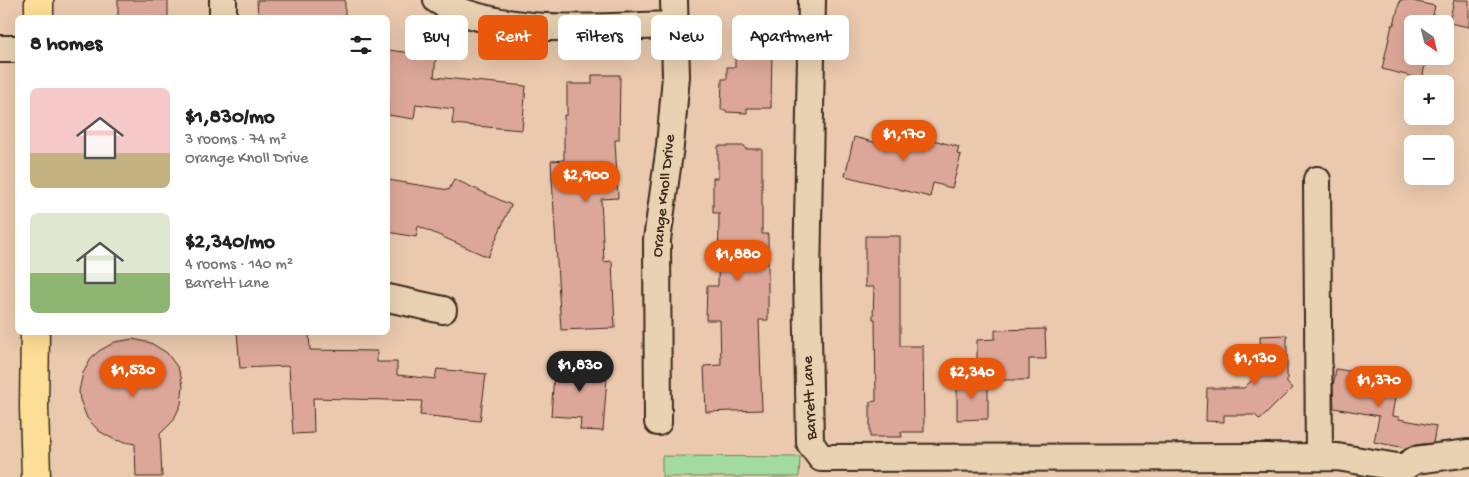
<!DOCTYPE html>
<html lang="en">
<head>
<meta charset="utf-8">
<style>
	:root { --surface:#fff; --page:#f6f6f6; --text:#222; --muted:#767676; --accent:#ea580c }
	body { margin:0; font-family:"Gochi Hand",sans-serif; background:var(--page); color:var(--text); height:100vh; display:flex; flex-direction:column; font-size:19px; white-space:nowrap }
	* { box-sizing:border-box; margin:0 }
	p { font-size:16px; color:var(--muted) }
	.icon { flex:none; width:28px; height:28px; fill:none; stroke:currentColor; stroke-width:2; stroke-linecap:round; stroke-linejoin:round }
	.map { position:relative; flex:1; overflow:hidden }
	.panel { position:absolute; left:15px; top:15px; width:375px; height:320px; display:flex; flex-direction:column; background:var(--surface); border-radius:8px; box-shadow:0 5px 20px #0002 }
	.panel>* { flex:none }
	.hud { position:absolute; left:405px; top:15px; width:475px; height:45px; display:flex; gap:10px }
	.needle { width:32px; rotate:145deg }
	.fabs { position:absolute; left:1404px; top:15px; display:grid; gap:10px }
	.fabs a { display:grid; place-items:center; width:50px; height:50px; border-radius:8px; background:var(--surface); box-shadow:0 5px 20px #0002; font-size:25px }
	.price { position:absolute; translate:-50% -42px; padding:0 11px; border-radius:18px; background:var(--accent); color:#fff; font-size:16px; line-height:32px; filter:drop-shadow(0 1px 2px #0008) }
	.price::after { content:''; position:absolute; left:50%; top:30px; width:15px; height:11px; margin-left:-8px; background:inherit; clip-path:polygon(0 0,100% 0,50% 100%) }
	.price.current { background:#222; color:#fff }
	ul { padding:0; list-style:none }
	li { display:flex; align-items:center; gap:15px; height:125px; padding:0 15px }
	li span { display:grid; place-items:center; flex:none; width:140px; height:100px; border-radius:8px; color:#555 }
	li>.icon { margin-inline-start:auto }
	span .icon { width:60px; height:60px; fill:#fffc; stroke-width:1 }
	li b { font-size:21px }
	h2 { display:flex; justify-content:space-between; align-items:center; height:60px; padding:0 15px; font-size:21px }
	.chip { padding:0 18px; border-radius:8px; background:var(--surface); box-shadow:0 5px 20px #0002; font-size:18px; line-height:45px }
	.chip.current { background:var(--accent); color:#fff }
	.map>svg:first-child { display:block }
</style>
</head>
<body>
<div class="map">
<svg width="1469" height="477" viewBox="0 0 1469 477">
	<rect width="100%" height="100%" fill="#eac9ae"/>
	<filter id="ink" filterUnits="userSpaceOnUse"><feTurbulence type="fractalNoise" baseFrequency=".02" numOctaves="2"/><feDisplacementMap in="SourceGraphic" scale="10" xChannelSelector="R" yChannelSelector="G"/><feConvolveMatrix kernelMatrix="1 2 1 2 8 2 1 2 1" color-interpolation-filters="sRGB"/></filter>
	<g filter="url(#ink)">
		<polygon fill="#a3da9f" stroke="#6f825e" points="662,456 800,457 799,477 662,477"/>
		<g fill="#dca798" stroke="#3b2a1e">
			<rect x="118" y="0" width="50" height="18"/>
			<polygon points="257,0 345,0 345,18 258,18"/>
			<polygon points="1400,0 1408,0 1435,6 1431,24 1412,24 1412,56 1427,56 1422,79 1382,69 1392,25 1394,25"/>
			<polygon points="1454,0 1469,0 1469,27 1449,23"/>
			<polygon points="735,47 772,48 771,108 747,108 747,113 726,112 726,110 721,110 722,79 727,79 727,67 735,67"/>
			<polygon points="388,50 436,56 434,77 526,86 522,130 452,124 454,109 416,104 414,119 388,115"/>
			<polygon points="592,75 620,75 619,140 615,140 618,198 601,199 604,262 612,261 615,328 561,330 551,161 564,160 564,115 567,115 567,84 592,84"/>
			<polygon points="881,126 904,132 904,129 922,134 922,137 959,147 957,154 961,155 952,188 933,183 930,197 845,176 854,137 877,143"/>
			<polygon points="718,146 745,146 745,149 762,149 762,234 768,234 768,320 759,320 762,410 706,412 704,366 721,365 720,320 706,320 707,286 718,286 719,213 713,213 713,178 718,178"/>
			<polygon points="454,179 511,205 488,257 418,226 416,237 388,232 388,180 449,190"/>
			<polygon points="865,236 900,236 900,346 923,346 924,432 901,432 902,437 870,437 870,402 876,401 875,319 873,319 874,287 865,287"/>
			<polygon points="1045,329 1046,359 1029,359 1029,380 977,380 977,340 995,339 995,330"/>
			<polygon points="237,332 309,332 310,350 377,351 377,362 397,362 397,375 435,379 437,369 486,374 480,421 420,415 422,401 313,398 314,433 293,434 289,366 240,368"/>
			<polygon points="1287,335 1287,383 1292,388 1260,420 1255,415 1224,415 1224,422 1206,421 1207,388 1244,388 1261,371 1260,336"/>
			<polygon points="133,339 151,343 167,353 178,368 181,377 183,386 181,404 173,421 160,434 162,477 136,477 135,444 115,440 99,431 87,418 80,400 79,391 83,373 92,357 99,351 115,342"/>
			<polygon points="555,360 608,364 603,431 580,430 581,418 551,416"/>
			<polygon points="1336,369 1398,379 1392,416 1399,417 1399,419 1436,426 1433,443 1413,445 1406,448 1374,442 1379,416 1334,408 1333,386"/>
			<polygon points="957,380 988,380 988,419 957,420"/>
		</g>
		<g fill="none" stroke-linecap="round" stroke-linejoin="round">
			<defs>
				<g id="minor">
					<polyline points="223,0 223,18"/>
					<path d="M437 0C501 38 602 26 675 25"/>
					<polyline points="812,0 807,279 810,443 821,458 1337,457 1403,468 1415,460 1469,453"/>
					<polyline points="0,49 18,49"/>
					<polyline points="1317,180 1319,457"/>
					<polyline points="388,298 443,310"/>
					<polyline points="658,422 657,240 670,146 676,76 674,0"/>
				</g>
				<g id="major">
					<polyline points="39,18 39,0"/>
					<polyline points="35,332 34,407 36,477"/>
				</g>
			</defs>
			<use href="#minor" stroke="#3b2a1e" stroke-width="30"/>
			<use href="#major" stroke="#3b2a1e" stroke-width="31"/>
			<use href="#minor" stroke="#e9d2b2" stroke-width="26"/>
			<use href="#major" stroke="#fdde96" stroke-width="28"/>
		</g>
	</g>
	<g text-anchor="middle" dominant-baseline="central" stroke-width="4.5" stroke-linejoin="round" paint-order="stroke">
		<g font-size="16" fill="#3b2a1e" stroke="#e9d2b2">
			<text transform="translate(665 196) rotate(-84)">Orange Knoll Drive</text>
			<text transform="translate(811 398) rotate(-93)">Barrett Lane</text>
		</g>
	</g>
</svg>
<div class="fabs">
<a><svg class="needle" viewBox="-14 -14 28 28"><path d="M0-13l5 13h-10z" fill="#e53935"/><path d="M0 13l5-13h-10z" fill="#767676"/></svg></a>
<a>+</a>
<a>−</a>
</div>
<b class="price" style="left:904px;top:162px">$1,170</b>
<b class="price" style="left:586px;top:203px">$2,900</b>
<b class="price" style="left:738px;top:282px">$1,880</b>
<b class="price" style="left:1255px;top:386px">$1,130</b>
<b class="price current" style="left:580px;top:393px">$1,830</b>
<b class="price" style="left:133px;top:398px">$1,530</b>
<b class="price" style="left:972px;top:400px">$2,340</b>
<b class="price" style="left:1379px;top:408px">$1,370</b>
<div class="hud">
<a class="chip">Buy</a>
<a class="chip current">Rent</a>
<a class="chip">Filters</a>
<a class="chip">New</a>
<a class="chip">Apartment</a>
</div>
<section class="panel">
<h2>8 homes<svg class="icon" aria-label="filters" viewBox="0 0 24 24"><path d="M4 7h16M4 17h16"/><circle cx="9" cy="7" r="2"/><circle cx="15" cy="17" r="2"/></svg></h2>
<ul>
<li><span style="background:linear-gradient(#f6c9c9 65%,#c2b280 0)"><svg class="icon" aria-label="home" viewBox="0 0 24 24"><path d="M3 11l9-7 9 7M6 9v11h12V9"/></svg></span><div><b>$1,830/mo</b><p>3 rooms · 74 m²</p><p>Orange Knoll Drive</p></div></li>
<li><span style="background:linear-gradient(#dfe7d0 60%,#8fb573 0)"><svg class="icon" aria-label="home" viewBox="0 0 24 24"><path d="M3 11l9-7 9 7M6 9v11h12V9"/></svg></span><div><b>$2,340/mo</b><p>4 rooms · 140 m²</p><p>Barrett Lane</p></div></li>
</ul>
</section>
</div>
</body>
</html>
